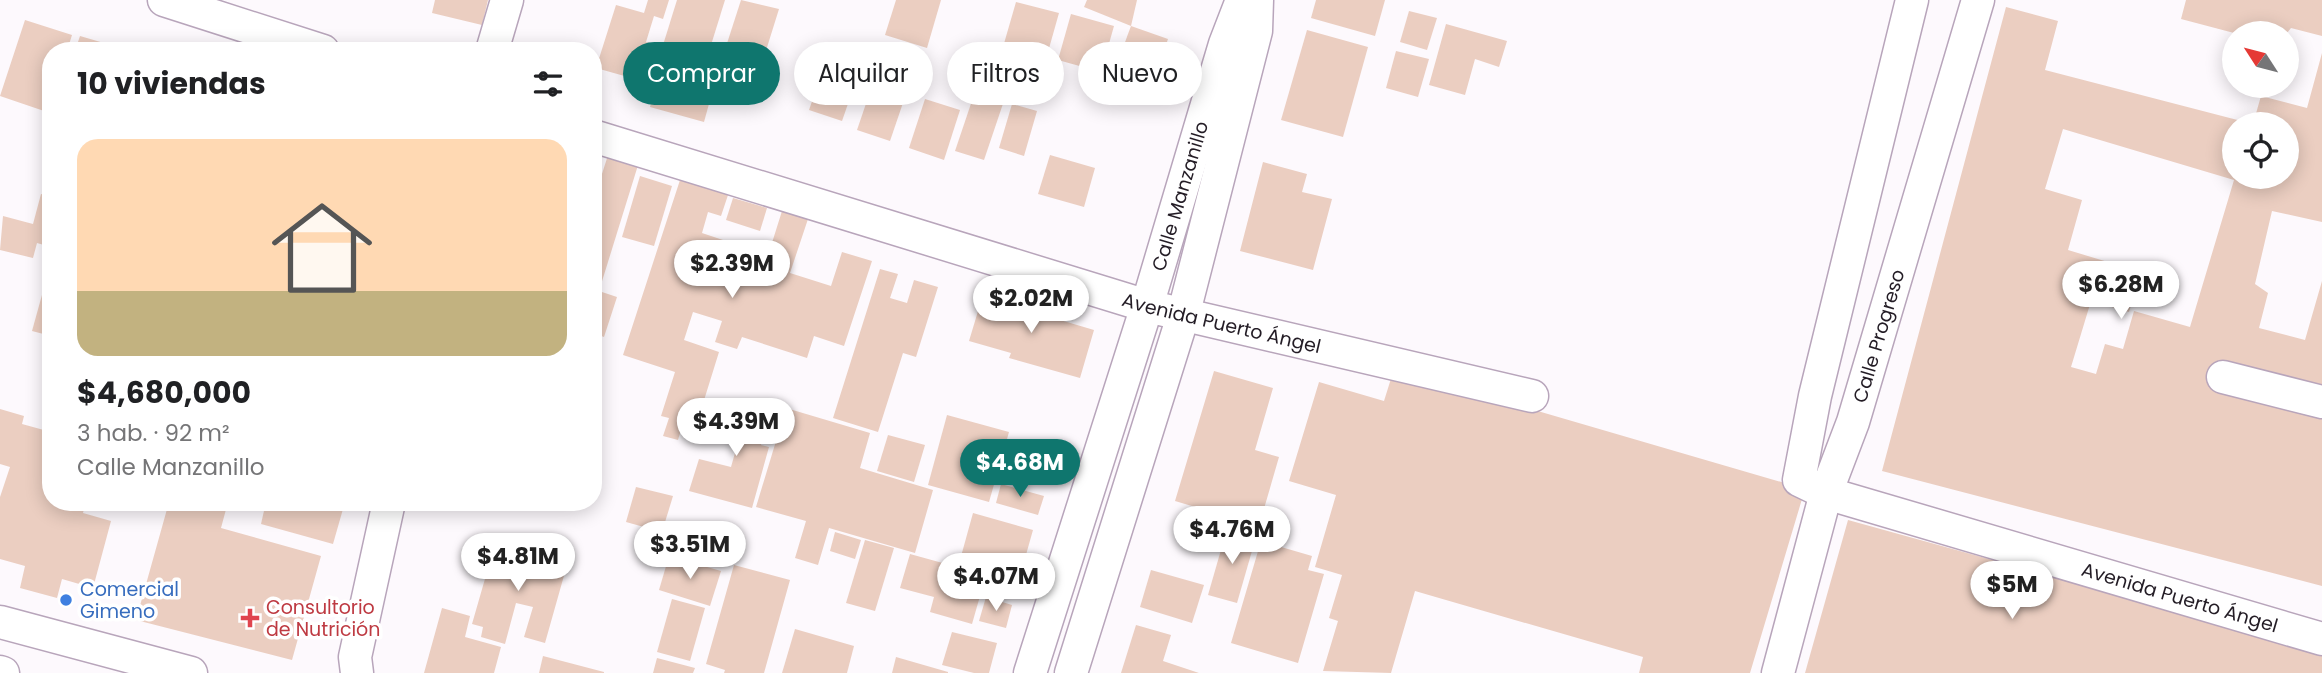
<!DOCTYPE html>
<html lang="es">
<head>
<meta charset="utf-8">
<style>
	:root { --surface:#fff; --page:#f2f2f2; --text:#202124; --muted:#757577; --line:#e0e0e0; --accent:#0f766e }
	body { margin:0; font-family:Poppins,sans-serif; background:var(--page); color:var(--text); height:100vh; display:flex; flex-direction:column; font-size:26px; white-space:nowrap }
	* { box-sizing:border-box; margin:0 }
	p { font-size:23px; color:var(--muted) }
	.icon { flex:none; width:38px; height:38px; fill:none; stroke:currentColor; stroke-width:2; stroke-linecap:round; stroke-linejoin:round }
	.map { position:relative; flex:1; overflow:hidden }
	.panel { position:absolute; left:42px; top:42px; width:560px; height:469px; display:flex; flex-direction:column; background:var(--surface); border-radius:28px; box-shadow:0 4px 18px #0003 }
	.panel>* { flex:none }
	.guide { position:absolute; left:623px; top:42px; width:665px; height:63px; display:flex; gap:14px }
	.needle { width:46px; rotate:306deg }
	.fabs { position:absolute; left:2222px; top:21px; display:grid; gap:14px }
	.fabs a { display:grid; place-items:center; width:77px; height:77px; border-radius:50%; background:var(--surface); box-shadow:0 4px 18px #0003; font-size:35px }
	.price { position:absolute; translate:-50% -60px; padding:0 16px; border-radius:24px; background:#fff; color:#222; font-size:23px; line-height:46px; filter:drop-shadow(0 2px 4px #0008) }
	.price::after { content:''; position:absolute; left:50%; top:42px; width:21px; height:16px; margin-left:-10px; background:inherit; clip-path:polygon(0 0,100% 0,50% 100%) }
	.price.on { background:var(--accent); color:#fff }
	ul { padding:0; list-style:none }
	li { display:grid; align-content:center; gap:14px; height:371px; padding:0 35px }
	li+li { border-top:2px solid var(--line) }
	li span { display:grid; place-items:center; height:217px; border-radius:21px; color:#555 }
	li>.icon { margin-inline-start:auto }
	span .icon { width:126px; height:126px; fill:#fffc; stroke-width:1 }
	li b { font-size:30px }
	h2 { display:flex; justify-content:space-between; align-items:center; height:84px; padding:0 35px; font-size:30px }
	.tag { padding:0 24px; border-radius:32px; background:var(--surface); box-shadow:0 4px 18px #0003; font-size:24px; line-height:63px }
	.tag.on { background:var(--accent); color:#fff }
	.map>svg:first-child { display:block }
</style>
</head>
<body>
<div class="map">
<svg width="2322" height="673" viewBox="0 0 2322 673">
	<rect width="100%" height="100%" fill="#fdf9fd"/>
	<g fill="#ebcec1" fill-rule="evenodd">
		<polygon points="435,0 488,0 482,25 432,13"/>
		<polygon points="648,0 669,0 663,19 654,16 646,42 665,48 659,65 634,57 628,77 596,68 616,5 644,13"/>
		<polygon points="677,0 725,0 707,58 663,45"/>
		<polygon points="741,0 779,9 759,73 721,62"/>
		<polygon points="896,0 941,0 927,48 885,35"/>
		<polygon points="1087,0 1137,0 1131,26 1084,7"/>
		<polygon points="1316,0 1385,0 1375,36 1311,18"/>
		<polygon points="2186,0 2322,0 2322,36 2291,28 2287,33 2234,33 2181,19"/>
		<polygon points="1016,2 1059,13 1046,59 1003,47"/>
		<path d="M2006 7 2058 21 2045 70 2249 123 2235 124V177H2287V124H2253L2261 96 2307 108 2322 53V222L2272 211 2255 284 2268 293 2259 328 2305 340 2322 281V586L1882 471ZM2063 129 2234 180 2190 327 2134 311 2123 349 2105 344 2096 374 2071 367 2091 301 2129 312 2141 272 2068 250 2082 200 2045 189Z"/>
		<polygon points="1409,11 1437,18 1427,50 1400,42"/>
		<polygon points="1071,14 1114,26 1101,72 1058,60"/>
		<polygon points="25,20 72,35 67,51 51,51 51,100 47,112 0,96"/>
		<polygon points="1446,24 1507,41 1499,67 1475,59 1465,95 1429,85"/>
		<polygon points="1131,26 1168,39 1153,82 1115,69"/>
		<polygon points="1307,30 1368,47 1343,137 1281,120"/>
		<polygon points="80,36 121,48 121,51 75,51"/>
		<polygon points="832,44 865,55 842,121 809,110"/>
		<polygon points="1396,51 1429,59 1418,97 1386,88"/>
		<polygon points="982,71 1011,80 984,160 955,151"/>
		<polygon points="658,77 712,93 704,122 650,107"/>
		<polygon points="873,83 906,94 890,141 857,130"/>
		<polygon points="925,99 960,110 944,160 909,148"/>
		<polygon points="1012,104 1037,111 1024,156 999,148"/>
		<polygon points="609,152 639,162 599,291 617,297 604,337 593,333 593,174 601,177"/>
		<polygon points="1050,155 1095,168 1084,207 1038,194"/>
		<polygon points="1263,162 1307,174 1302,192 1332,199 1313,270 1240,251"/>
		<polygon points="640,176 672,186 654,246 622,237"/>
		<polygon points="680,180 728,195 721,216 708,212 702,233 723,240 720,251 765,265 782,211 808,219 790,273 831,286 842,252 872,261 844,346 814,336 807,358 742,337 737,349 715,342 722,321 693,312 684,340 719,352 696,426 683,423 678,440 663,436 669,418 661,416 675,372 623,355"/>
		<polygon points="41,194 51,196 51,247 37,243 33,258 0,250 3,216 33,224"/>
		<polygon points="733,198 767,208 760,231 726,220"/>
		<polygon points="50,266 51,266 51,336 32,331"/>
		<polygon points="880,269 898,274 890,298 907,303 914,280 938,287 916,357 903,353 878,432 833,418"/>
		<polygon points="985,288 1026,300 1023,309 1094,330 1080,378 1009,358 1011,353 969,341"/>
		<polygon points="1394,369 1805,489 1750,673 1639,673 1643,657 1415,591 1391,673 1323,671 1338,621 1329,618 1342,575 1315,567 1336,495 1289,481 1319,382 1384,401"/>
		<polygon points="1214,371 1273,388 1255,450 1279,457 1259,526 1175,501"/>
		<polygon points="722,402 770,415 761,445 769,447 752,508 689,491 699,459 731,467 739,439 713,432"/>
		<polygon points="786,408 870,433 860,468 933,490 915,553 829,528 818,565 795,558 806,521 756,507"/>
		<polygon points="0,409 24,416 22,424 51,432 51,502 86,502 83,513 111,521 93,588 62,579 57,598 20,588 25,566 0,559 0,497 10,467 0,464"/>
		<polygon points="947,415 1009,432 989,502 928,485"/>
		<polygon points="888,435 925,445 914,482 877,471"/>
		<polygon points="1001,484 1044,496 1038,515 996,503"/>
		<polygon points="636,487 673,496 662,532 626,522"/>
		<polygon points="169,502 228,502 221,528 321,556 292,660 136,620"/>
		<polygon points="266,502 345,502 333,544 261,524"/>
		<polygon points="973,513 1033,530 1020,576 960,560"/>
		<polygon points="1848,520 2322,651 2322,673 1805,673"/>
		<polygon points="1227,529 1256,537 1237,603 1208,595"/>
		<polygon points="835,532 861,540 855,559 830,551"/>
		<polygon points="865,540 894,548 875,611 846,603"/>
		<polygon points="1261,541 1312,556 1308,570 1324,574 1298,663 1231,643"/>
		<polygon points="495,544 567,565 545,643 524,637 533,607 516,603 505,644 481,637 483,627 472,624"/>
		<polygon points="910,554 986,575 972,624 930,612 934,597 900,588"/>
		<polygon points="669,556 721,571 710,606 659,590"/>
		<polygon points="734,565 790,580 764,673 724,673 725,670 706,664"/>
		<polygon points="1151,570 1204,585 1192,623 1140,607"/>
		<polygon points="986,597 1012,605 1006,628 979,621"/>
		<polygon points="672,599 705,608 690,661 657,652"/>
		<polygon points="442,608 470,616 465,637 501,647 494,673 424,673"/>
		<polygon points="1136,625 1171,635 1163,661 1199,673 1121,673"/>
		<polygon points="795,629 854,646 847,673 782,673"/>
		<polygon points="952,632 997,643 989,673 974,673 942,665"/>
		<polygon points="543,656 604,672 604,673 539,673"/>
		<polygon points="896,657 948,672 948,673 892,673"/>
		<polygon points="657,658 695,668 693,673 653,673"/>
	</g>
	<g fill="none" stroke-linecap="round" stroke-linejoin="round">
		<defs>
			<g id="minor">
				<polyline points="164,0 323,51"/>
				<path id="s1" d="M1912 0 1815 396 1799 480 1826 493 2322 639"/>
				<polyline points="492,51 507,0"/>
				<path id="s2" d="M593 136 1147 306 1532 396"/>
				<polyline points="2223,377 2322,402"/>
				<polyline points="0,622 191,673"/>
				<polyline points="0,672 3,673"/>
				<polyline points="357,673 355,657 389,502"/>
				<path id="s3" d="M1030 673 1147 306 1225 44 1242 0"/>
				<polyline points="1071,673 1183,316 1256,31 1257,0"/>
				<path id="s4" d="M1778 673 1826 493 1853 422 1978 0"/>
			</g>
		</defs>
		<use href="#minor" stroke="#b8a5bb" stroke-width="35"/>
		<use href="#minor" stroke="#fff" stroke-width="32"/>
	</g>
	<circle fill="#3f7fe0" stroke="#fff" stroke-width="2.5" cx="66" cy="600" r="7"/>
	<path fill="#e0444e" stroke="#fff" stroke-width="2.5" d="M246.5 607.5h7v7h7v7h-7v7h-7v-7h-7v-7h7z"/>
	<g text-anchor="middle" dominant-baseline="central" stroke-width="7" stroke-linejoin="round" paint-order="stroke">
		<g font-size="19" fill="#231c25" stroke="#fff">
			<text stroke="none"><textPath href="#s3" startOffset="500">Calle Manzanillo</textPath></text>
			<text stroke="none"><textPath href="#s2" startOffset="656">Avenida Puerto Ángel</textPath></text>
			<text stroke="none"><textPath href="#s4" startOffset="352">Calle Progreso</textPath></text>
			<text stroke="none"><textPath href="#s1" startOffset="892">Avenida Puerto Ángel</textPath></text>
		</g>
		<g font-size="19" fill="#366cbe" stroke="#fff" text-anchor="start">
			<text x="80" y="589">Comercial<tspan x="80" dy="22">Gimeno</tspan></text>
		</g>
		<g font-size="19" fill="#be3a42" stroke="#fff" text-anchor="start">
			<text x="266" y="607">Consultorio<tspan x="266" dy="22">de Nutrición</tspan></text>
		</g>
	</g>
</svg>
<div class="fabs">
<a><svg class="needle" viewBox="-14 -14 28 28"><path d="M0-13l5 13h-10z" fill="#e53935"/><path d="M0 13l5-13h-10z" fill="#757577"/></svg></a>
<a><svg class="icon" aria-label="locate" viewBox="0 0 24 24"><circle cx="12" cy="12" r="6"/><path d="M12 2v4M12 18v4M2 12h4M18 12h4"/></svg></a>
</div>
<b class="price" style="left:732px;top:300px">$2.39M</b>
<b class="price" style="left:2121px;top:321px">$6.28M</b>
<b class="price" style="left:1031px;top:335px">$2.02M</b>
<b class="price" style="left:736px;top:458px">$4.39M</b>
<b class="price on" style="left:1020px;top:499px">$4.68M</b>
<b class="price" style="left:1232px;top:566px">$4.76M</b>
<b class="price" style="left:690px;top:581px">$3.51M</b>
<b class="price" style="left:518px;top:593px">$4.81M</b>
<b class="price" style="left:996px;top:613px">$4.07M</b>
<b class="price" style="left:2012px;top:621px">$5M</b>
<div class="guide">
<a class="tag on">Comprar</a>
<a class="tag">Alquilar</a>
<a class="tag">Filtros</a>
<a class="tag">Nuevo</a>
</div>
<section class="panel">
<h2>10 viviendas<svg class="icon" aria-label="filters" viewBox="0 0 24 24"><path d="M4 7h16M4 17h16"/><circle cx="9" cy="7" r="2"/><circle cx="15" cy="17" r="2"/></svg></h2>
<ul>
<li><span style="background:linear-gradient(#ffd9b3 70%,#c2b280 0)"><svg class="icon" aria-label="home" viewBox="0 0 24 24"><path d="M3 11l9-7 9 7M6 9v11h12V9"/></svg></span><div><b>$4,680,000</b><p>3 hab. · 92 m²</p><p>Calle Manzanillo</p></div></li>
</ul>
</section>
</div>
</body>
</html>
